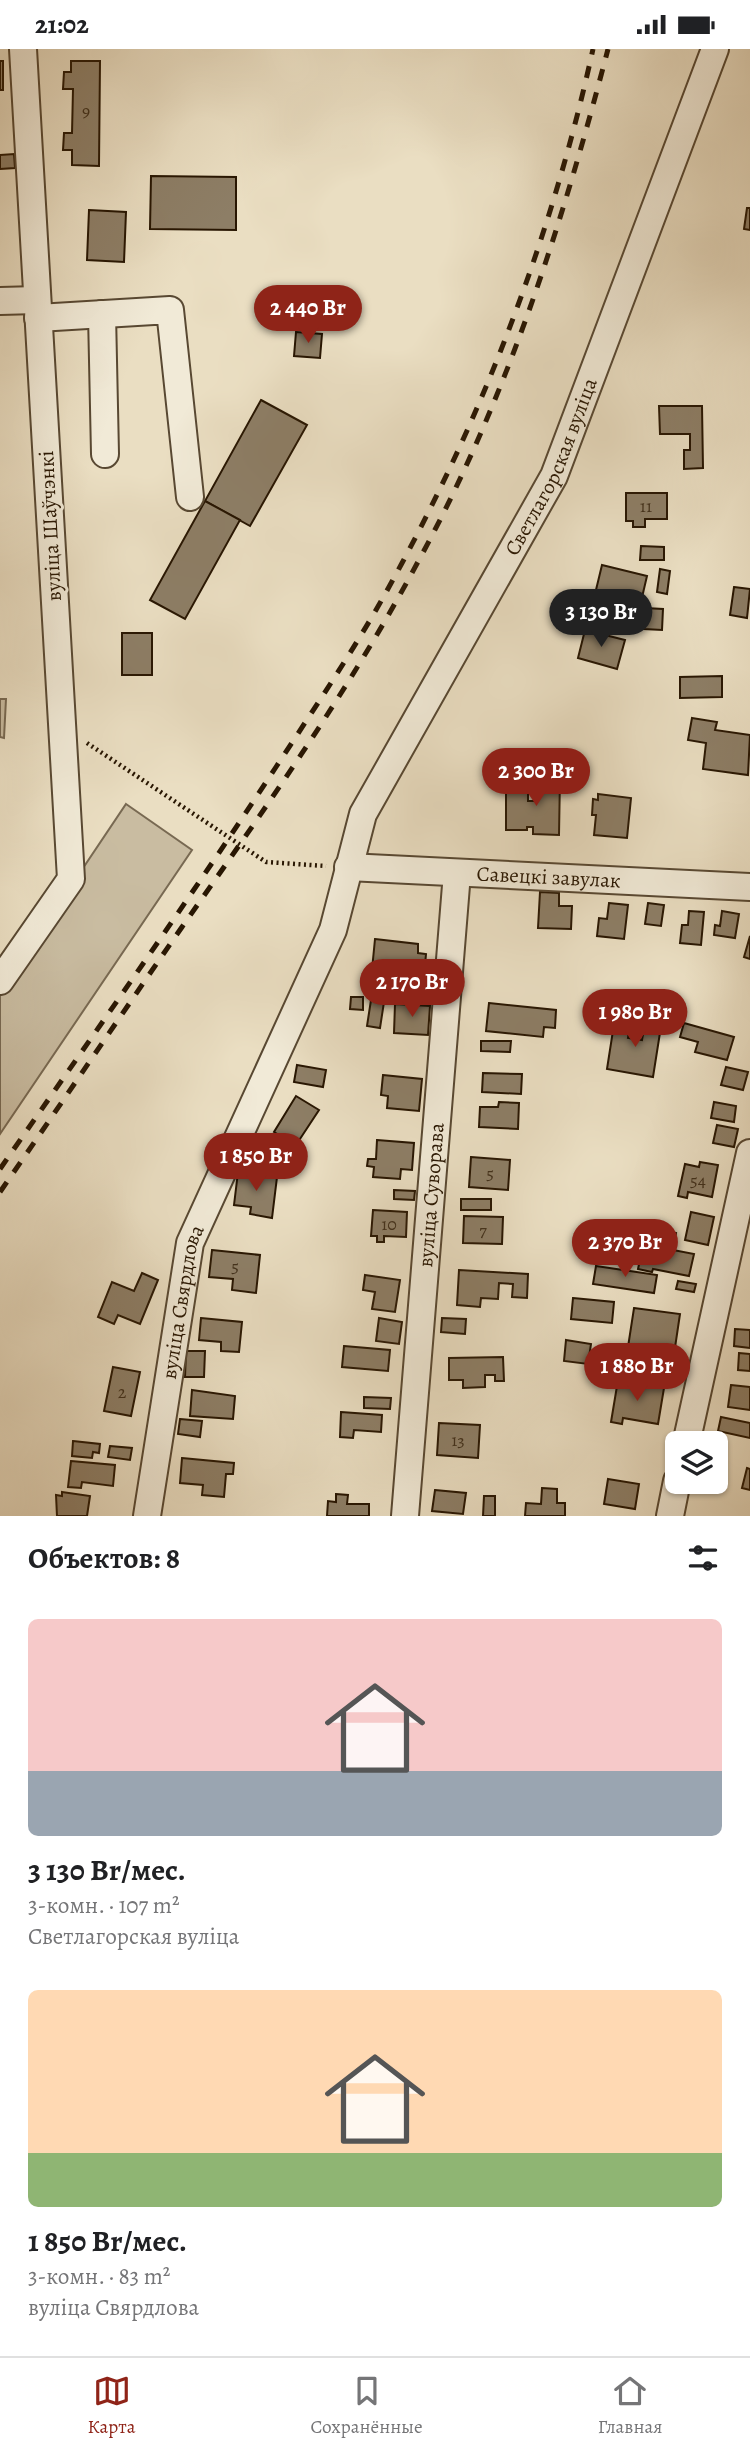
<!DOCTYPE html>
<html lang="ru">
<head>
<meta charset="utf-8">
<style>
	:root { --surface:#fff; --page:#f2f2f2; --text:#202124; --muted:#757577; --line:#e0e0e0; --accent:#8f2418 }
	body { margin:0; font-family:Alegreya,serif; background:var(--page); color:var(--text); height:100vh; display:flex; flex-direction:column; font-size:26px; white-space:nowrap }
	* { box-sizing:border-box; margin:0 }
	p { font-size:23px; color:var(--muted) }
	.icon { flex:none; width:38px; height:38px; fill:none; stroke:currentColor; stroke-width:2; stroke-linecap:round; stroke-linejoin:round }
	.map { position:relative; height:1467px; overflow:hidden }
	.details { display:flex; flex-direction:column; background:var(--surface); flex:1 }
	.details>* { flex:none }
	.tools { position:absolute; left:665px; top:1382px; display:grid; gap:14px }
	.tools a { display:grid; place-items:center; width:63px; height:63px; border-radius:10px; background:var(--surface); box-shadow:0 2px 5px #0004; font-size:35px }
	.price { position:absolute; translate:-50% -60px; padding:0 16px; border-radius:24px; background:var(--accent); color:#fff; font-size:23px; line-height:46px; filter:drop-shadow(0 2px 4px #0008) }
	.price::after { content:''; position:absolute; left:50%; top:42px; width:21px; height:16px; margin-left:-10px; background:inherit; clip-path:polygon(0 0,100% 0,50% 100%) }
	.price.selected { background:#222; color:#fff }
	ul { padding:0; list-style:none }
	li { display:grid; align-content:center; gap:14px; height:371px; padding:0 28px }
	li span { display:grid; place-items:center; height:217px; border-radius:10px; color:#555 }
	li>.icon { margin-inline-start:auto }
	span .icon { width:126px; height:126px; fill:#fffc; stroke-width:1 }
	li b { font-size:30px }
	h2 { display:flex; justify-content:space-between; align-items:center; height:84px; padding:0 28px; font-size:30px }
	.status { display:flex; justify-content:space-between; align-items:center; height:49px; padding:0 35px; background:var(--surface); direction:ltr }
	.status svg { height:19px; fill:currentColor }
	.menu { display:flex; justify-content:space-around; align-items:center; height:98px; border-top:2px solid var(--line); background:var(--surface); font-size:19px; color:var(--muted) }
	.menu a { display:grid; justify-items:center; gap:4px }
	.menu .selected { color:var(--accent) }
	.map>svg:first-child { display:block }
</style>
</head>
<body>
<div class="status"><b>21:02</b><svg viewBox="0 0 49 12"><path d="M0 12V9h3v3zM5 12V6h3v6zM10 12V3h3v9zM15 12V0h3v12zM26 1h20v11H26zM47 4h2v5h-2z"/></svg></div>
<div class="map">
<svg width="750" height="1467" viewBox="0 0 750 1467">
	<rect width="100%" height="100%" fill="#eadec2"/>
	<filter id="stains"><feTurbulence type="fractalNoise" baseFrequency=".00286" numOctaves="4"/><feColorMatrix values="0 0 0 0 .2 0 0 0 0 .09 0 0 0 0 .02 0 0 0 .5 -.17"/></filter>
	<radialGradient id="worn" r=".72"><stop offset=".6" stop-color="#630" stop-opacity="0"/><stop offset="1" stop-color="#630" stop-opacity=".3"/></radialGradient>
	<g fill="#c9bca1" stroke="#786952" stroke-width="2">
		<polygon points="0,650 6,650 4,689 0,688"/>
		<polygon points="126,755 192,801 0,1085 0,943"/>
	</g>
	<g fill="#8d7e66" stroke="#281602" stroke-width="2">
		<rect x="0" y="12" width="3" height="29"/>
		<polygon points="71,12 100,12 99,117 72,116 72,101 63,101 64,84 72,84 73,40 63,40 64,23 71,23"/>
		<polygon points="14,105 15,119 0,120 0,106"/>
		<polygon points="151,127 236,128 236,181 150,180"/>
		<polygon points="747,159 750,159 750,181 744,180"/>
		<polygon points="89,161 126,163 124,213 87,211"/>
		<polygon points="296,283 322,285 320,309 294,307"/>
		<polygon points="261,351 307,376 250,477 205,452"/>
		<polygon points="659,357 702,357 703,419 684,420 684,401 690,401 690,385 660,385"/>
		<polygon points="626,444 667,444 667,470 645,470 645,478 633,478 633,472 626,472"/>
		<polygon points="205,452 240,471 185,570 150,551"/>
		<polygon points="641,497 664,498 664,511 640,511"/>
		<polygon points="602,516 647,527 640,557 595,545"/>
		<polygon points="660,520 670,522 667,545 657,543"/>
		<polygon points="734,538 750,540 747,569 730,566"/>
		<polygon points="645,559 663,560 662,581 644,580"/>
		<polygon points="585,581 625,591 617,620 578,609"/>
		<rect x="122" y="584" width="30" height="42"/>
		<polygon points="722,627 722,648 680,649 680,628"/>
		<polygon points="692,669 717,673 715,681 750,686 748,726 703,720 706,694 688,691"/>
		<polygon points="535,728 560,728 559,786 533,785 533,778 527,778 527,781 506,781 506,741 528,744 528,752 535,752"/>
		<polygon points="598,745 631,749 627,789 594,786 596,766 592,766 593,750 598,751"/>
		<polygon points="540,843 559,844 559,857 572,857 571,880 538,879"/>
		<polygon points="609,854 628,856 624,890 597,887 599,869 607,870"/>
		<polygon points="648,854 664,856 661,877 645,875"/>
		<polygon points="689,862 704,863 701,896 680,894 682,876 688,876"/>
		<polygon points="722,862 739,865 735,889 714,886 715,876 720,877"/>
		<polygon points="750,887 750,910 744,908"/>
		<polygon points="375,890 418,895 418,904 426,905 424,927 414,927 413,935 371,931"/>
		<polygon points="351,948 363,948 363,961 350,960"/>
		<polygon points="371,951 384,953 380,979 367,977"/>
		<polygon points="489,954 556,961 555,979 544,978 543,988 486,982"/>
		<polygon points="395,955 430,957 428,986 394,984"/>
		<polygon points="646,968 662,971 653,1028 607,1020 614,975 630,977 628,989 642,991"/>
		<polygon points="684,974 734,988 727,1011 695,1003 698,993 680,988"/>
		<polygon points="481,992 511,992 510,1003 481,1002"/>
		<polygon points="297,1016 326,1021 323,1038 294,1033"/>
		<polygon points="726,1018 748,1023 743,1041 721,1036"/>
		<polygon points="483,1024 522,1025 521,1045 482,1043"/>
		<polygon points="383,1026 422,1030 419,1062 387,1059 388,1047 381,1046"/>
		<polygon points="296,1047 319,1061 296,1096 274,1083"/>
		<polygon points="499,1053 519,1054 518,1080 479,1078 480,1058 498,1058"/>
		<polygon points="714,1053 736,1057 734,1073 711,1069"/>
		<polygon points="717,1076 738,1080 734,1098 713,1094"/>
		<polygon points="377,1091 414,1094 412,1121 401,1120 400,1130 373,1128 374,1118 367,1117 368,1110 376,1110"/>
		<polygon points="471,1108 510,1111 508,1141 469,1138"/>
		<polygon points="700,1113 718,1116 712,1148 688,1143 687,1149 678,1147 685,1115 699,1118"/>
		<polygon points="238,1123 277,1128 272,1169 250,1165 251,1158 234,1156"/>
		<polygon points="394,1141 415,1142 414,1151 394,1150"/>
		<rect x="461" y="1150" width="30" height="11"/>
		<polygon points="373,1161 407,1163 406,1188 384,1187 384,1193 377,1193 377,1187 371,1187"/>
		<polygon points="691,1163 714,1168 708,1196 685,1191"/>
		<polygon points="464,1167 503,1168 502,1195 463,1194"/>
		<polygon points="647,1178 676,1184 673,1201 694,1205 689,1227 653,1220 652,1223 638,1220"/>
		<polygon points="212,1201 260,1206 256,1244 232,1241 233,1230 209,1228"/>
		<polygon points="596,1217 657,1226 654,1244 593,1235"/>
		<polygon points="459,1221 528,1225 527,1249 512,1248 513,1235 499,1234 498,1250 481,1249 480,1258 457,1256"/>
		<polygon points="142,1224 158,1231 140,1275 118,1266 114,1275 98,1268 112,1233 134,1242"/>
		<polygon points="365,1226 400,1231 395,1263 372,1260 375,1243 363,1241"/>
		<polygon points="678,1232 696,1235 694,1243 676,1240"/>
		<polygon points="573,1249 614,1253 612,1274 571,1270"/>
		<polygon points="634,1259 680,1265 673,1312 655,1309 654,1315 626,1311"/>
		<polygon points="201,1269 242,1273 239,1303 221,1302 221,1293 199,1291"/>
		<polygon points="379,1269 402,1273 399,1295 376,1292"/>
		<polygon points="442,1269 466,1270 465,1285 441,1283"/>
		<polygon points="735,1280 750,1281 750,1299 734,1297"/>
		<polygon points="566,1291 591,1295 588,1315 564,1312"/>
		<polygon points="344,1297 390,1301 388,1322 342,1318"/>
		<polygon points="186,1302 205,1302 204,1328 185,1328"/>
		<polygon points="739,1304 750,1305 750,1322 738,1321"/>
		<polygon points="503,1308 504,1332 495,1332 495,1326 485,1326 485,1338 463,1339 463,1331 449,1331 449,1309"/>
		<polygon points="113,1318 140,1323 131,1367 104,1362"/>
		<polygon points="618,1331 664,1339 658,1375 623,1369 622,1375 611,1373"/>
		<polygon points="731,1336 750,1338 750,1361 728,1358"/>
		<polygon points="192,1341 235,1347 233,1370 190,1367"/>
		<polygon points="364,1348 391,1349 390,1360 364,1359"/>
		<polygon points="341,1363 382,1366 381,1383 354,1381 353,1389 340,1388"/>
		<polygon points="721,1368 750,1374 750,1389 718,1382"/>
		<polygon points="180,1370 202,1372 200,1388 178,1385"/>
		<polygon points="439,1374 480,1376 478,1409 437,1406"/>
		<polygon points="73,1392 100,1395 99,1404 93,1403 92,1409 72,1407"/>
		<polygon points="110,1397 132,1399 130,1411 108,1408"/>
		<polygon points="182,1409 234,1414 233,1425 226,1425 224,1448 202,1446 203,1436 180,1434"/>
		<polygon points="71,1412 115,1416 113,1437 82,1433 81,1439 68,1438"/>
		<polygon points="747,1419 750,1420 750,1441 742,1439"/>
		<polygon points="608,1430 639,1435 635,1460 604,1455"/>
		<polygon points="542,1439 557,1440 557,1454 565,1454 565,1467 525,1467 526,1454 541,1455"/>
		<polygon points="435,1441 466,1444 463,1465 432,1462"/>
		<polygon points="62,1443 90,1447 87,1467 57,1467 56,1446 62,1447"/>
		<polygon points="336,1445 348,1446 347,1455 369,1455 369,1467 327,1467 328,1452 336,1453"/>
		<polygon points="484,1447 495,1447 495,1467 483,1467"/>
	</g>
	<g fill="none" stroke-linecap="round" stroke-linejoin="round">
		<defs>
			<g id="minor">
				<polyline points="0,252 37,251"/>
				<polyline points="102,265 105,405"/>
				<polyline points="38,269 170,261 190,448"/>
				<path id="s1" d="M348 818 750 838"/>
				<polyline points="0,932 71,830 23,0"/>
				<polyline points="686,1395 750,1104"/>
				<path id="s2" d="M147 1467 190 1194 333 881 363 765 554 427 715 0"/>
				<path id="s3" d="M405 1467 457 824"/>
				<polyline points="670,1467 677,1432"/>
			</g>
		</defs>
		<use href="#minor" stroke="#584832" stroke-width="30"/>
		<polyline stroke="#281602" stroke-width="4.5" stroke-dasharray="2 3.5" stroke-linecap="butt" points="87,694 266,813 326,817"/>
		<use href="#minor" stroke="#f1ead7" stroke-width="26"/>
		<g stroke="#281602" stroke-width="5" stroke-dasharray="12 12" stroke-linecap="butt">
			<path d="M0 1120C93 986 187 854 276 718 310 666 345 614 376 561 476 386 550 196 593 0"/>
			<path d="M0 1143C61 1055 121 966 182 878 266 758 351 639 420 509 507 349 562 176 608 0"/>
		</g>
	</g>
	<g text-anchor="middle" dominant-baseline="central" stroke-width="6" stroke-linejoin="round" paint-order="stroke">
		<g font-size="18" fill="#41301b">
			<text x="86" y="62">9</text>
			<text x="646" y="457">11</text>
			<text x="490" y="1124">5</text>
			<text x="698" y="1131">54</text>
			<text x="389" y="1175">10</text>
			<text x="483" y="1181">7</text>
			<text x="235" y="1217">5</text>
			<text x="122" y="1343">2</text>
			<text x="458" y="1391">13</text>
		</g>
		<g font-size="21" fill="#281602" stroke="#f1ead7">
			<text stroke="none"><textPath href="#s2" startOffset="1136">Светлагорская вуліца</textPath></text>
			<text transform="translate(50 477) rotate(-93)">вуліца Шаўчэнкі</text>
			<text stroke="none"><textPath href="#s1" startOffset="201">Савецкі завулак</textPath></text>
			<text stroke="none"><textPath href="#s3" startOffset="322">вуліца Суворава</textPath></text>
			<text stroke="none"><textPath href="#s2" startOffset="217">вуліца Свярдлова</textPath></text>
		</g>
	</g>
	<rect width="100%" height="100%" filter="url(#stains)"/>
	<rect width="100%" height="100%" fill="url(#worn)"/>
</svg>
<div class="tools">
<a><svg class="icon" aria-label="layers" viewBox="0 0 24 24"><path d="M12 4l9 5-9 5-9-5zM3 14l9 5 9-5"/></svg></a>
</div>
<b class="price" style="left:308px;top:296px">2 440 Br</b>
<b class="price selected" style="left:601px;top:600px">3 130 Br</b>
<b class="price" style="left:536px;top:759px">2 300 Br</b>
<b class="price" style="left:412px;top:970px">2 170 Br</b>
<b class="price" style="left:635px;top:1000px">1 980 Br</b>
<b class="price" style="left:256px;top:1144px">1 850 Br</b>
<b class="price" style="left:625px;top:1230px">2 370 Br</b>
<b class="price" style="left:637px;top:1354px">1 880 Br</b>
</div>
<section class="details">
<h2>Объектов: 8<svg class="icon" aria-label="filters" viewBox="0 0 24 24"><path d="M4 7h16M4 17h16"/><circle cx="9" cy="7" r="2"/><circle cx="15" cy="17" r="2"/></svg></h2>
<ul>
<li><span style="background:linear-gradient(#f6c9c9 70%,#9aa5b1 0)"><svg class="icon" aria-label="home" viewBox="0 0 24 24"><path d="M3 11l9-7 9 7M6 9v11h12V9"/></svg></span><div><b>3 130 Br/мес.</b><p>3-комн. · 107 m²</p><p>Светлагорская вуліца</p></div></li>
<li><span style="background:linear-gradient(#ffd9b3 75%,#8fb573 0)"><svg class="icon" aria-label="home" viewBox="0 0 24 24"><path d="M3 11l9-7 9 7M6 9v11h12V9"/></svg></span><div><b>1 850 Br/мес.</b><p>3-комн. · 83 m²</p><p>вуліца Свярдлова</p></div></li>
</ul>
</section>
<nav class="menu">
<a class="selected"><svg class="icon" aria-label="map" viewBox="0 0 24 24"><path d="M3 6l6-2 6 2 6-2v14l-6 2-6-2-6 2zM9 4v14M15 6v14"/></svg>Карта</a>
<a><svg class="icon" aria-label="saved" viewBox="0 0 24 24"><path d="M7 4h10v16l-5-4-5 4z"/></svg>Сохранённые</a>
<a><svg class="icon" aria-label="home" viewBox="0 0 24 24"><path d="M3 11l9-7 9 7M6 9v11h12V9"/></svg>Главная</a>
</nav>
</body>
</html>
